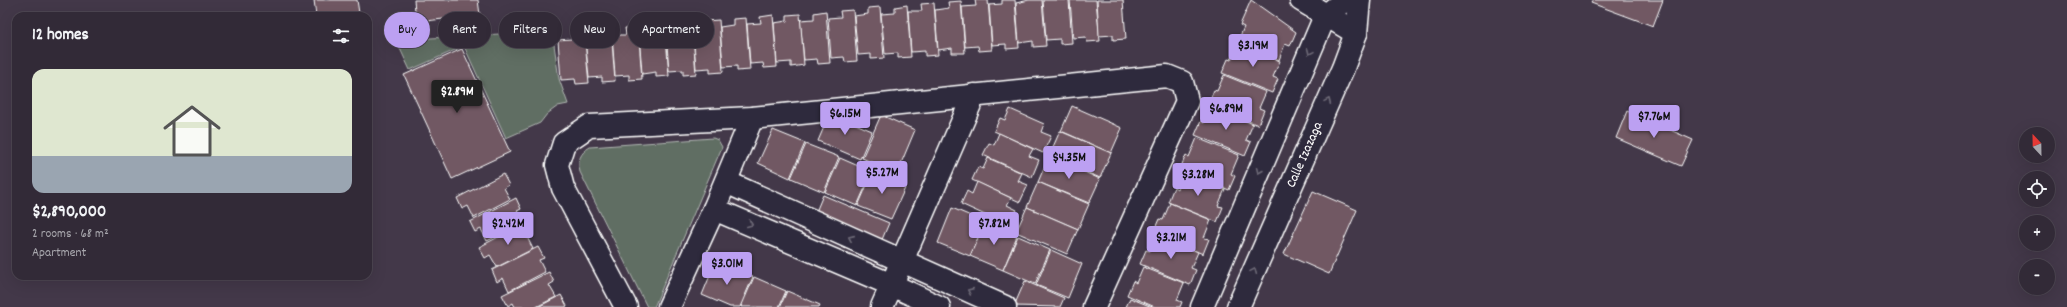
<!DOCTYPE html>
<html lang="en">
<head>
<meta charset="utf-8">
<style>
	:root { --surface:#322a37; --page:#3d3642; --text:#f1f3f6; --muted:#a8a7ad; --line:#4d4652; --accent:#bca0f2 }
	body { margin:0; font-family:Dekko,sans-serif; background:var(--page); color:var(--text); height:100vh; display:flex; flex-direction:column; font-size:15px; white-space:nowrap }
	* { box-sizing:border-box; margin:0 }
	p { font-size:13px; color:var(--muted) }
	.icon { flex:none; width:22px; height:22px; fill:none; stroke:currentColor; stroke-width:2; stroke-linecap:round; stroke-linejoin:round }
	.map { position:relative; flex:1; overflow:hidden }
	.sheet { position:absolute; left:12px; top:12px; width:360px; height:268px; display:flex; flex-direction:column; background:var(--surface); border-radius:12px; box-shadow:0 4px 16px #0002,0 0 0 1px var(--line) }
	.sheet>* { flex:none }
	.hud { position:absolute; left:384px; top:12px; width:380px; height:36px; display:flex; gap:8px }
	.needle { width:26px; rotate:338deg }
	.buttons { position:absolute; left:2019px; top:127px; display:grid; gap:8px }
	.buttons a { display:grid; place-items:center; width:36px; height:36px; border-radius:50%; background:var(--surface); box-shadow:0 4px 16px #0002,0 0 0 1px var(--line); font-size:20px }
	.price { position:absolute; translate:-50% -34px; padding:0 9px; border-radius:4px; background:var(--accent); color:#111; font-size:13px; line-height:26px; filter:drop-shadow(0 1px 2px #0008) }
	.price::after { content:''; position:absolute; left:50%; top:24px; width:12px; height:9px; margin-left:-6px; background:inherit; clip-path:polygon(0 0,100% 0,50% 100%) }
	.price.selected { background:#222; color:#fff }
	ul { padding:0; list-style:none }
	li { display:grid; align-content:center; gap:8px; height:212px; padding:0 20px }
	li span { display:grid; place-items:center; height:124px; border-radius:12px; color:#555 }
	li>.icon { margin-inline-start:auto }
	span .icon { width:72px; height:72px; fill:#fffc; stroke-width:1 }
	li b { font-size:17px }
	h2 { display:flex; justify-content:space-between; align-items:center; height:48px; padding:0 20px; font-size:17px }
	.pill { padding:0 14px; border-radius:18px; background:var(--surface); box-shadow:0 4px 16px #0002,0 0 0 1px var(--line); font-size:14px; line-height:36px }
	.pill.selected { background:var(--accent); color:#111 }
	.map>svg:first-child { display:block }
</style>
</head>
<body>
<div class="map">
<svg width="2067" height="307" viewBox="0 0 2067 307">
	<rect width="100%" height="100%" fill="#433849"/>
	<filter id="ink" filterUnits="userSpaceOnUse"><feTurbulence type="fractalNoise" baseFrequency=".025" numOctaves="2"/><feDisplacementMap in="SourceGraphic" scale="8" xChannelSelector="R" yChannelSelector="G"/><feConvolveMatrix kernelMatrix="1 2 1 2 8 2 1 2 1" color-interpolation-filters="sRGB"/></filter>
	<g filter="url(#ink)">
		<g fill="#616e64" stroke="#b0b6b2">
			<polygon points="552,31 559,79 568,104 558,106 547,114 540,123 506,138 464,46 410,70 396,40"/>
			<path d="M713 138 718 140 722 147 654 307H647L580 172C577 161 580 153 590 147Z"/>
		</g>
		<g fill="#715964" stroke="#fff">
			<polygon points="314,0 357,0 359,13 341,16 316,16"/>
			<polygon points="414,0 478,0 480,15 416,22"/>
			<polygon points="975,0 988,0 992,50 979,51 978,46 965,47 962,7 976,6"/>
			<polygon points="1002,0 1015,0 1019,48 1006,49 1006,44 992,45 989,5 1002,4"/>
			<polygon points="1029,0 1042,0 1046,46 1033,47 1033,41 1019,43 1016,3"/>
			<polygon points="1043,0 1069,0 1072,43 1060,44 1060,39 1046,40"/>
			<polygon points="1070,0 1096,0 1100,41 1087,42 1086,37 1073,38"/>
			<polygon points="1097,0 1123,0 1126,39 1113,40 1113,35 1099,36"/>
			<polygon points="1251,0 1296,32 1290,46 1285,44 1279,60 1237,43 1244,27 1240,25"/>
			<polygon points="1593,0 1663,0 1653,26 1591,3"/>
			<polygon points="961,1 965,53 952,53 952,48 938,50 935,10 949,8 948,2"/>
			<polygon points="934,3 938,55 925,56 925,51 911,52 908,11 922,11 921,4"/>
			<polygon points="907,5 911,57 898,58 898,53 885,54 881,14 895,13 895,7"/>
			<polygon points="880,7 884,58 871,59 871,54 858,55 854,16 868,14 868,8"/>
			<polygon points="853,10 857,61 845,62 844,57 831,58 828,18 841,17 840,11"/>
			<polygon points="826,11 830,63 818,64 817,59 804,60 800,20 814,19 814,13"/>
			<polygon points="800,14 804,65 791,67 791,62 777,63 774,23 787,21 787,15"/>
			<polygon points="773,15 777,67 764,68 763,63 750,64 747,24 761,23 760,17"/>
			<polygon points="746,18 750,70 737,71 737,66 723,67 720,27 733,25 733,19"/>
			<polygon points="719,20 723,72 710,73 710,68 696,69 693,29 707,28 706,21"/>
			<polygon points="692,23 696,74 683,75 683,70 669,71 666,31 680,30 679,24"/>
			<polygon points="665,25 669,76 656,77 656,72 642,74 639,33 653,32 652,26"/>
			<polygon points="638,27 642,79 629,80 629,75 615,76 612,35 626,35 625,28"/>
			<polygon points="611,29 615,81 602,82 602,77 589,78 585,38 599,37 598,30"/>
			<polygon points="584,32 589,83 576,84 575,79 561,80 558,40 572,39 571,33"/>
			<polygon points="1238,44 1280,61 1273,77 1278,79 1272,93 1222,73 1228,59 1231,60"/>
			<polygon points="462,49 510,152 452,179 404,75"/>
			<polygon points="1224,75 1266,92 1259,108 1264,110 1258,125 1208,104 1214,90 1217,91"/>
			<polygon points="1072,106 1122,128 1111,153 1061,131"/>
			<polygon points="1211,107 1253,124 1246,140 1251,142 1245,156 1195,135 1201,121 1204,123"/>
			<polygon points="1010,109 1044,124 1041,132 1051,136 1043,153 994,131 1000,118 1005,120"/>
			<polygon points="1627,111 1693,140 1681,166 1616,138"/>
			<polygon points="830,113 872,131 860,159 818,141"/>
			<polygon points="881,115 915,130 897,173 862,158"/>
			<polygon points="773,130 805,143 790,178 758,163"/>
			<polygon points="1060,131 1111,153 1100,178 1049,156"/>
			<polygon points="999,133 1033,149 1029,156 1039,160 1032,177 983,155 989,143 994,145"/>
			<polygon points="1197,138 1239,155 1231,174 1235,176 1229,190 1180,169 1186,155 1189,157"/>
			<polygon points="806,144 839,157 824,192 791,178"/>
			<polygon points="1049,156 1100,179 1089,203 1038,182"/>
			<polygon points="840,158 872,172 857,206 825,192"/>
			<polygon points="988,158 1022,173 1018,181 1028,185 1020,202 972,180 978,167 983,169"/>
			<polygon points="873,171 906,186 891,219 858,206"/>
			<polygon points="1184,172 1225,189 1218,206 1223,207 1217,222 1168,202 1174,187 1177,189"/>
			<polygon points="503,174 509,185 504,188 510,199 474,218 468,206 462,209 457,198"/>
			<polygon points="977,182 1011,198 1007,205 1017,210 1009,226 961,204 967,191 972,194"/>
			<polygon points="1038,182 1089,204 1078,229 1027,207"/>
			<polygon points="1313,191 1357,210 1329,274 1284,254"/>
			<polygon points="823,195 889,223 881,242 815,214"/>
			<polygon points="516,198 521,209 517,211 523,223 487,241 481,229 475,232 470,222"/>
			<polygon points="1170,203 1211,220 1204,238 1209,239 1203,254 1153,233 1159,219 1163,220"/>
			<polygon points="1027,207 1078,229 1067,254 1016,232"/>
			<polygon points="952,208 985,222 970,256 938,243"/>
			<polygon points="985,222 1017,236 1003,270 970,256"/>
			<polygon points="526,223 531,234 527,237 533,249 497,267 490,255 485,258 479,247"/>
			<polygon points="1157,235 1198,252 1191,268 1196,270 1190,285 1140,264 1146,250 1150,251"/>
			<polygon points="1018,236 1050,250 1035,284 1003,270"/>
			<polygon points="538,247 544,258 539,260 545,272 509,291 503,278 497,282 492,270"/>
			<polygon points="1051,250 1082,264 1068,298 1036,285"/>
			<polygon points="716,261 753,277 740,307 730,307 702,295"/>
			<polygon points="1143,267 1184,283 1177,300 1182,302 1180,307 1155,307 1127,295 1133,281 1136,283"/>
			<polygon points="549,272 554,282 549,285 556,297 536,307 515,307 513,303 508,306 502,295"/>
			<polygon points="754,277 786,291 779,307 741,307"/>
			<polygon points="1025,281 1064,298 1060,307 1014,306"/>
			<polygon points="787,291 820,305 819,307 780,307"/>
			<polygon points="561,295 567,306 565,307 538,307"/>
			<polygon points="1130,298 1152,307 1126,307"/>
		</g>
		<g fill="none" stroke-linecap="round" stroke-linejoin="round">
			<defs>
				<g id="minor">
					<polyline points="1301,0 1356,33"/>
					<polyline points="726,182 1005,307"/>
					<polyline points="714,209 892,285 939,307"/>
					<polyline points="626,307 563,188 557,165 564,143 589,126 752,118 1167,76 1182,82 1187,101 1094,307"/>
					<polyline points="669,307 714,209 752,118"/>
					<polyline points="882,307 974,95"/>
					<polyline points="1202,307 1325,16 1345,0"/>
					<polyline points="1238,307 1343,68 1356,33 1359,0"/>
				</g>
			</defs>
			<use href="#minor" stroke="#fff" stroke-width="25"/>
			<use href="#minor" stroke="#2f2a3d" stroke-width="22"/>
		</g>
		<defs><path id="oneway-chevron" d="M-2-3.5L2.5 0L-2 3.5" fill="none" stroke-width="1.6" stroke-linecap="round" stroke-linejoin="round"/></defs>
		<g stroke="#6d6a77">
			<use href="#oneway-chevron" transform="translate(1310 52) rotate(114)"/>
			<use href="#oneway-chevron" transform="translate(1328 101) rotate(-66)"/>
			<use href="#oneway-chevron" transform="translate(1259 171) rotate(113)"/>
			<use href="#oneway-chevron" transform="translate(750 224) rotate(23)"/>
			<use href="#oneway-chevron" transform="translate(851 238) rotate(-156)"/>
			<use href="#oneway-chevron" transform="translate(1254 271) rotate(-66)"/>
			<use href="#oneway-chevron" transform="translate(970 291) rotate(-156)"/>
		</g>
	</g>
	<g text-anchor="middle" dominant-baseline="central" stroke-width="3.5" stroke-linejoin="round" paint-order="stroke">
		<g font-size="14" fill="#fff" stroke="#2f2a3d">
			<text transform="translate(1305 155) rotate(-66)">Calle Izazaga</text>
		</g>
	</g>
</svg>
<div class="buttons">
<a><svg class="needle" viewBox="-14 -14 28 28"><path d="M0-13l5 13h-10z" fill="#e53935"/><path d="M0 13l5-13h-10z" fill="#a8a7ad"/></svg></a>
<a><svg class="icon" aria-label="locate" viewBox="0 0 24 24"><circle cx="12" cy="12" r="6"/><path d="M12 2v4M12 18v4M2 12h4M18 12h4"/></svg></a>
<a>+</a>
<a>−</a>
</div>
<b class="price" style="left:1253px;top:68px">$3.19M</b>
<b class="price selected" style="left:457px;top:114px">$2.89M</b>
<b class="price" style="left:1226px;top:131px">$6.89M</b>
<b class="price" style="left:845px;top:136px">$6.15M</b>
<b class="price" style="left:1654px;top:139px">$7.76M</b>
<b class="price" style="left:1069px;top:180px">$4.35M</b>
<b class="price" style="left:882px;top:195px">$5.27M</b>
<b class="price" style="left:1198px;top:197px">$3.28M</b>
<b class="price" style="left:508px;top:246px">$2.42M</b>
<b class="price" style="left:994px;top:246px">$7.82M</b>
<b class="price" style="left:1171px;top:260px">$3.21M</b>
<b class="price" style="left:727px;top:286px">$3.01M</b>
<div class="hud">
<a class="pill selected">Buy</a>
<a class="pill">Rent</a>
<a class="pill">Filters</a>
<a class="pill">New</a>
<a class="pill">Apartment</a>
</div>
<section class="sheet">
<h2>12 homes<svg class="icon" aria-label="filters" viewBox="0 0 24 24"><path d="M4 7h16M4 17h16"/><circle cx="9" cy="7" r="2"/><circle cx="15" cy="17" r="2"/></svg></h2>
<ul>
<li><span style="background:linear-gradient(#dfe7d0 70%,#9aa5b1 0)"><svg class="icon" aria-label="home" viewBox="0 0 24 24"><path d="M3 11l9-7 9 7M6 9v11h12V9"/></svg></span><div><b>$2,890,000</b><p>2 rooms · 68 m²</p><p>Apartment</p></div></li>
</ul>
</section>
</div>
</body>
</html>
